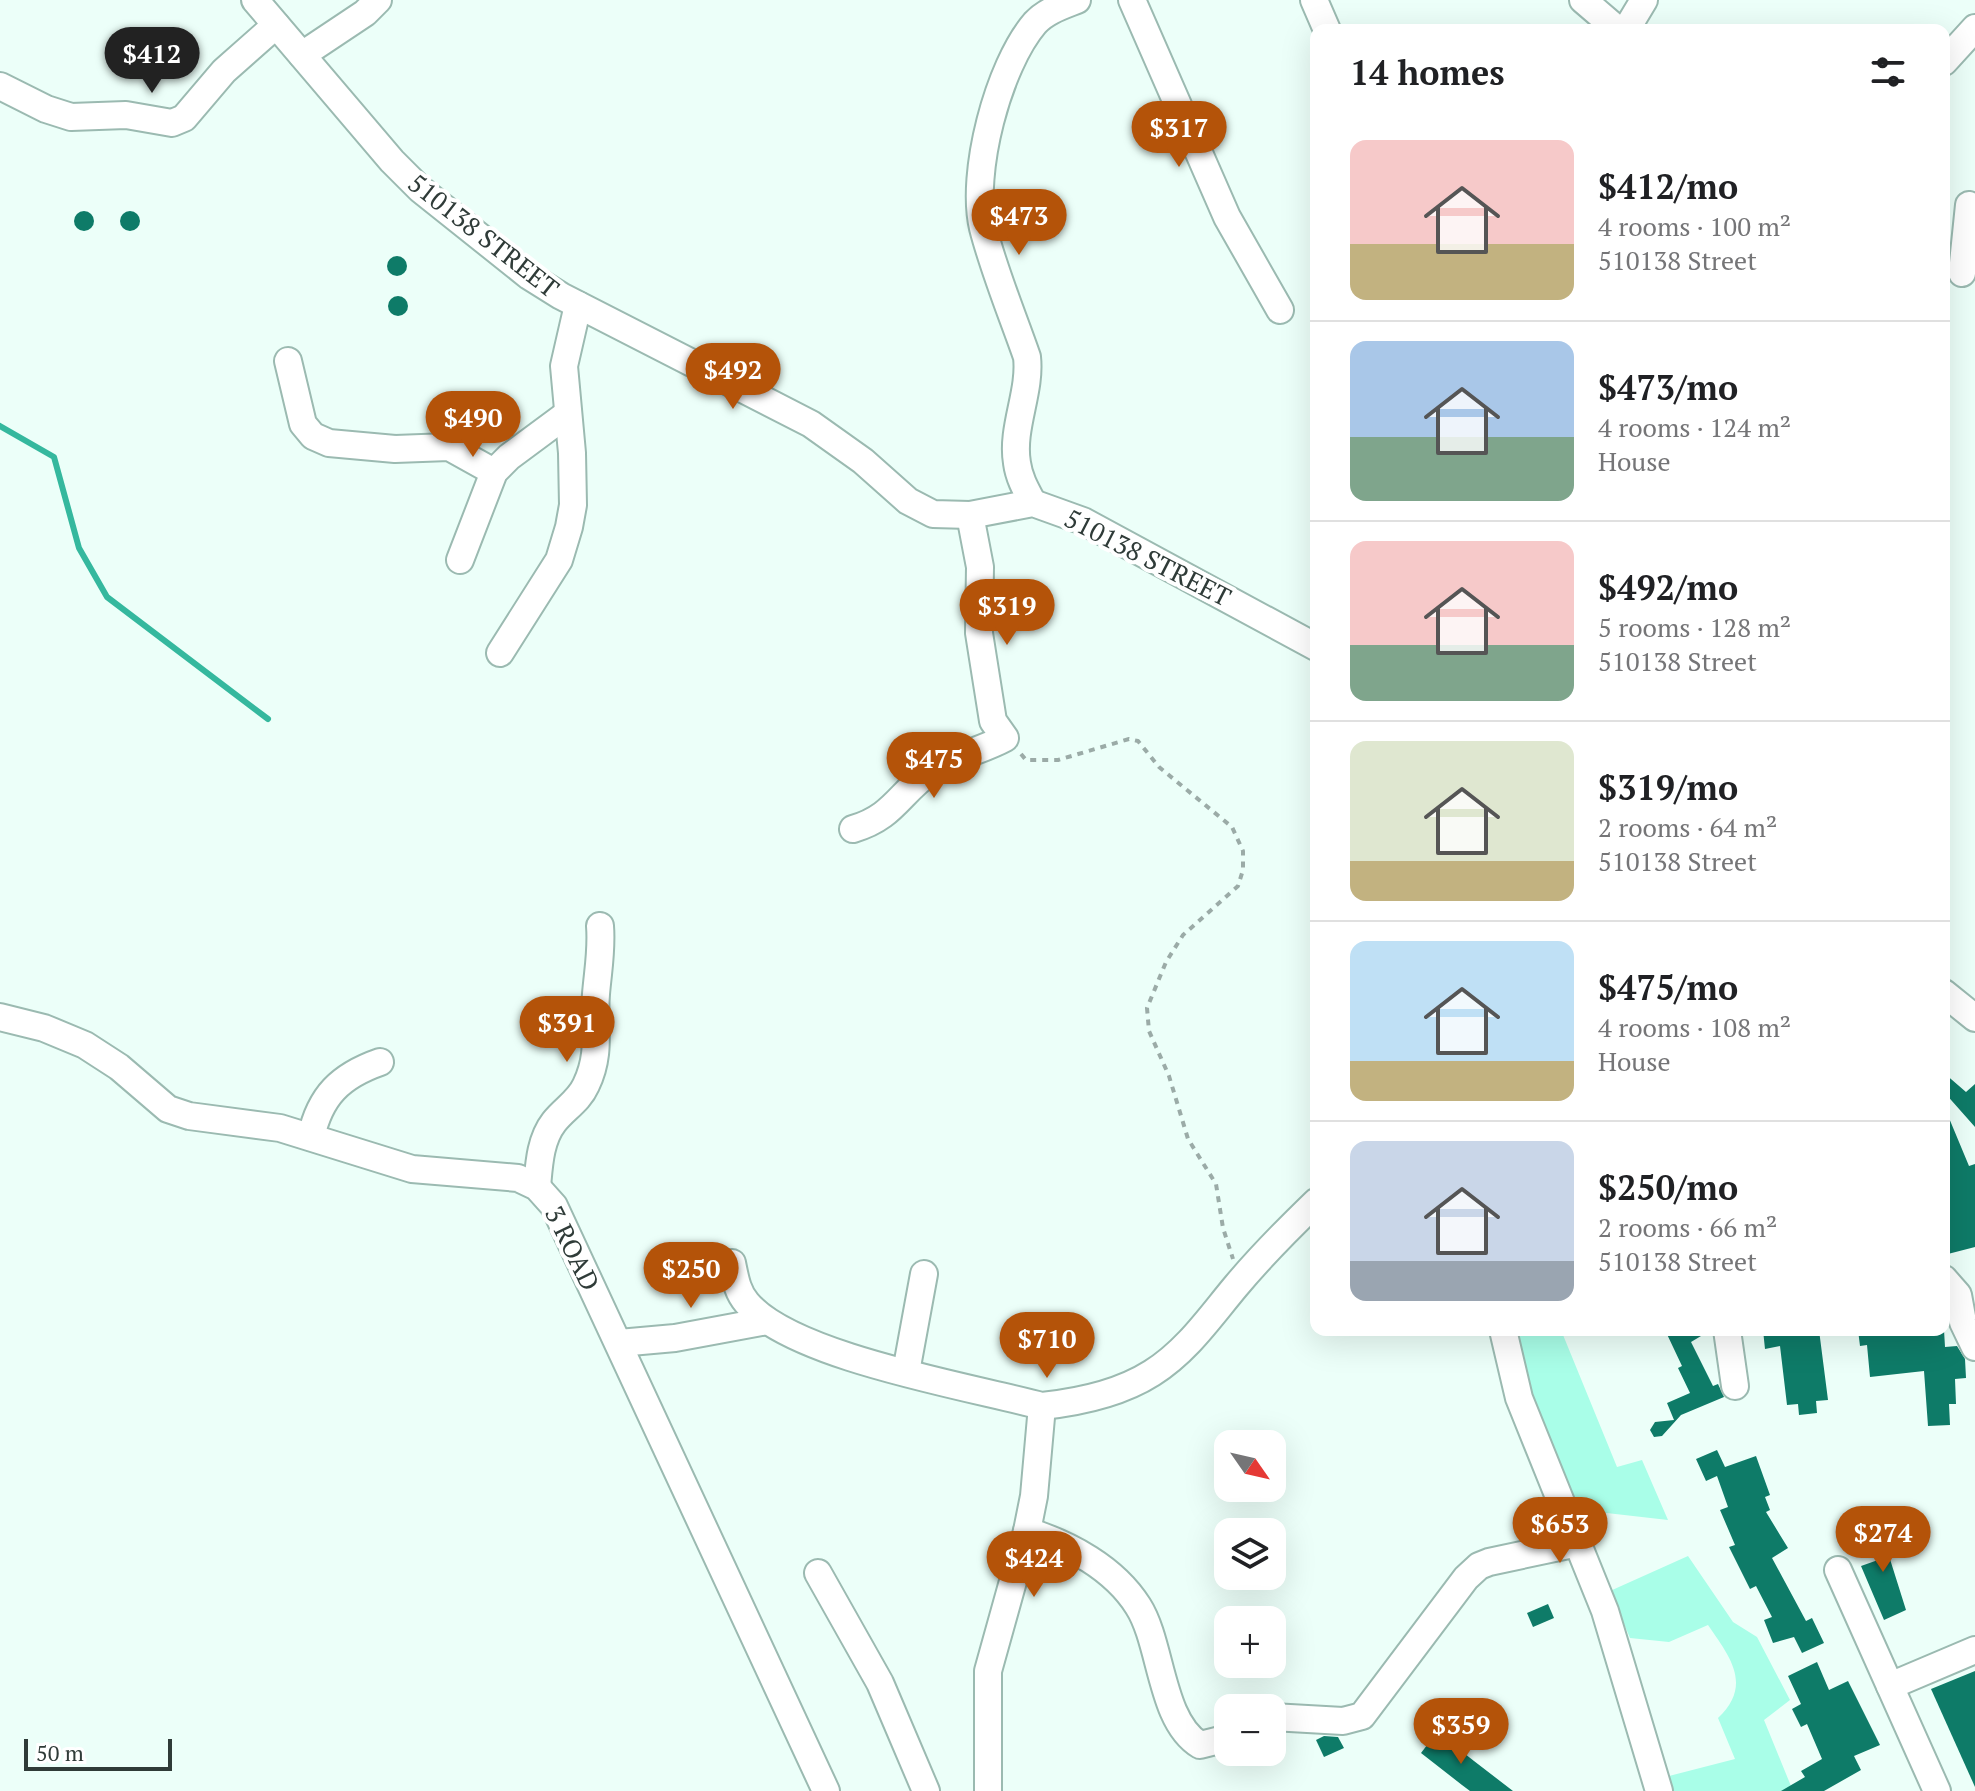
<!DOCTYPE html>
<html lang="en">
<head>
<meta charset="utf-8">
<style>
	:root { --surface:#fff; --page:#f2f2f2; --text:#202124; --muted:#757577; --line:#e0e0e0; --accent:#b45309 }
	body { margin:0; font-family:"PT Serif",serif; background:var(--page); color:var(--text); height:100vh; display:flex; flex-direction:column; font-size:30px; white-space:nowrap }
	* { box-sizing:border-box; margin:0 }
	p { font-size:26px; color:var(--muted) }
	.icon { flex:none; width:44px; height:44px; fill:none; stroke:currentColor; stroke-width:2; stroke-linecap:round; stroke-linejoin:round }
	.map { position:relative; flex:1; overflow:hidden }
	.panel { position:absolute; left:1310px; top:24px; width:640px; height:1312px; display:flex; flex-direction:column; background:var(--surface); border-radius:16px; box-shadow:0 8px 32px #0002 }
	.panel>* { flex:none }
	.needle { width:52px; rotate:124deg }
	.controls { position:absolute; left:1214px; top:1430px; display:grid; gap:16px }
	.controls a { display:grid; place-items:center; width:72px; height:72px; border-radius:16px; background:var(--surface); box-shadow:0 8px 32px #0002; font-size:40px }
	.scale { position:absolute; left:24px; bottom:20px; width:148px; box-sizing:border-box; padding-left:8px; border:4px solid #2f3b38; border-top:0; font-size:22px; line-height:28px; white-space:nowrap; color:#2f3b38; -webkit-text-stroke:6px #fff; paint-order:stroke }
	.price { position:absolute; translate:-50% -68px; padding:0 18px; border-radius:28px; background:var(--accent); color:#fff; font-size:26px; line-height:52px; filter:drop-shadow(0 2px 4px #0008) }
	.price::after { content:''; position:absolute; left:50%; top:48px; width:24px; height:18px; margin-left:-12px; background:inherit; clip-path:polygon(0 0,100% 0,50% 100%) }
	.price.selected { background:#222; color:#fff }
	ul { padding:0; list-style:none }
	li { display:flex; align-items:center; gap:24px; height:200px; padding:0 40px }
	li+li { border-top:2px solid var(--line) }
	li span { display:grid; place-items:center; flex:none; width:224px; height:160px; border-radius:16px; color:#555 }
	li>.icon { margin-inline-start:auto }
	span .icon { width:96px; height:96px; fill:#fffc; stroke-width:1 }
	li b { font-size:34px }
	h2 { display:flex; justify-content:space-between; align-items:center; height:96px; padding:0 40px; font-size:34px }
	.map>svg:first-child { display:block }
</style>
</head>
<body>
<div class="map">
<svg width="1975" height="1791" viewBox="0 0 1975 1791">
	<rect width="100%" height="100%" fill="#ecfff9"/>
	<g fill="#a9fee8">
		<polygon points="1513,1330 1561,1330 1617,1467 1642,1460 1668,1520 1598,1512 1572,1501 1534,1412"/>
		<path d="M1688 1556 1733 1622 1757 1637 1790 1700 1764 1720 1793 1791H1673L1669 1776 1735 1759 1718 1718C1753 1685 1730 1657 1708 1625L1669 1642 1630 1638 1610 1591Z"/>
	</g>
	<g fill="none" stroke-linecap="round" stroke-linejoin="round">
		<polyline stroke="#35b89e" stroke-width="6" points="0,426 54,457 79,548 107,597 268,719"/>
	</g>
	<g fill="#0e7b68">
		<circle cx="130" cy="221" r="10"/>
		<circle cx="84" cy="221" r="10"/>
		<circle cx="397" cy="266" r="10"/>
		<circle cx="398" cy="306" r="10"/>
		<polygon points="1944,1073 1966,1092 1975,1084 1975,1127 1944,1092"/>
		<polygon points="1944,1106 1969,1166 1975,1164 1975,1247 1944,1255"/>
		<polygon points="1665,1330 1711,1330 1691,1342 1713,1386 1718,1384 1724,1397 1681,1415 1662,1436 1654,1437 1650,1430 1655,1422 1674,1420 1667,1403 1690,1393 1678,1368 1682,1366"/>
		<polygon points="1763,1330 1819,1330 1828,1400 1816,1401 1817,1413 1799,1415 1798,1404 1787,1405 1780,1346 1765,1349"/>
		<polygon points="1858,1330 1944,1330 1945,1347 1957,1346 1965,1359 1966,1378 1955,1379 1956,1404 1949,1404 1950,1425 1928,1426 1924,1371 1870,1377 1867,1345 1860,1346"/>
		<polygon points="1717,1450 1725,1467 1756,1456 1770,1495 1765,1497 1770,1510 1766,1512 1788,1548 1772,1558 1806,1621 1812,1618 1824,1643 1802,1653 1794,1637 1773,1643 1764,1620 1772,1617 1756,1586 1750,1589 1729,1547 1735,1545 1720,1510 1728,1507 1717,1476 1706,1481 1696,1459"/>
		<polygon points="1885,1520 1889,1556 1906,1610 1884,1620 1861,1566 1878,1560 1867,1522"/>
		<polygon points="1548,1604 1554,1618 1533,1627 1527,1613"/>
		<polygon points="1817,1662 1829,1690 1848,1681 1880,1745 1854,1756 1861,1770 1824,1791 1781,1791 1805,1777 1801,1771 1822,1759 1807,1724 1801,1727 1792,1709 1801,1704 1788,1676"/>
		<polygon points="1975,1671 1975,1787 1931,1689"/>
		<polygon points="1437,1732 1474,1761 1513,1791 1470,1791 1462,1785 1421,1753"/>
		<polygon points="1324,1736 1338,1737 1344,1748 1324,1757 1316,1740"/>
	</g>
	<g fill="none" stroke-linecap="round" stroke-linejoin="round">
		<defs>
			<g id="minor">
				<polyline points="255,0 392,161 420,189 529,276 561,296 811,424 863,461 908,501 933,514 970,515 1033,503 1083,521 1316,647"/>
				<polyline points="1132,0 1227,217 1280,310"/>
				<polyline points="1314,0 1327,30"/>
				<polyline points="1583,0 1618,30"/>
				<polyline points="1626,30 1644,0"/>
				<polyline points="302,55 365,13 378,0"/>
				<polyline points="1944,62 1975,28"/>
				<polyline points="0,86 46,109 71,117 126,115 172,123 184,118 224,71 276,25"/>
				<polyline points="1962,273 1969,205"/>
				<polyline points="288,361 303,424 313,436 329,443 395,449 449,447 494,472"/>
				<path d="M1033 503C1026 490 1019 478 1017 463 1011 428 1031 392 1027 357 1012 314 994 271 983 228 970 174 998 66 1035 23 1046 11 1062 6 1077 0"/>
				<polyline points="460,560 494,472 509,457 567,414"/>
				<polyline points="500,653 559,560 569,527 573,505 572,453 564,366 578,305"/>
				<path d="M853 829C894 817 899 793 931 771 954 756 981 751 1005 738L993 721 979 633 980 567 970 515"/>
				<polyline points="1944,993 1975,1018"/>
				<polyline points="0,1017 44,1028 85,1045 119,1067 168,1109 189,1116 280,1128 412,1169 518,1178 537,1187 554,1206 826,1791"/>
				<path d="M311 1137C320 1096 340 1076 380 1062"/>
				<path d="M537 1187C539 1165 540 1140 554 1122 564 1109 579 1101 586 1085 602 1052 593 1026 596 994 598 970 602 950 600 926"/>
				<path d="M732 1263C735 1277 737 1292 747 1303 792 1357 971 1387 1042 1406 1080 1402 1119 1394 1152 1373 1187 1351 1210 1317 1236 1286 1261 1256 1288 1229 1316 1202"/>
				<polyline points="1944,1279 1958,1295 1963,1322 1975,1347"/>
				<polyline points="1503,1330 1519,1398 1605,1611 1659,1791"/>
				<polyline points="1727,1330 1735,1386"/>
				<polyline points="619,1343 675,1338 767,1321"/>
				<polyline points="906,1372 924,1274"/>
				<path d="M1027 1531C1069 1544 1114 1568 1138 1606 1162 1643 1160 1721 1200 1745L1228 1738"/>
				<polyline points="1838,1570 1937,1791"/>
				<polyline points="818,1573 880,1683 926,1791"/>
				<polyline points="1890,1686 1975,1650"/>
				<polyline points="1272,1717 1343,1721 1362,1716 1466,1578 1479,1566 1489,1562 1578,1543"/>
				<polyline points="988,1791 988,1671 1027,1531 1034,1496 1042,1406"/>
			</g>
		</defs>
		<use href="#minor" stroke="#9bbab1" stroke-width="30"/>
		<polyline stroke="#9baba7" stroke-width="4" stroke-dasharray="6 6" stroke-linecap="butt" points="1021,754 1026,760 1058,760 1129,739 1138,741 1159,767 1232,827 1243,851 1243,870 1238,886 1183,935 1166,962 1147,1008 1149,1031 1169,1076 1188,1139 1216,1184 1223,1228 1233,1259"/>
		<use href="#minor" stroke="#fff" stroke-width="26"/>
	</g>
	<g text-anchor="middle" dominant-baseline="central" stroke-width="8" stroke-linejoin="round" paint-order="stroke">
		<g font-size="26" fill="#2f3b38" stroke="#fff">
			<text transform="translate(484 235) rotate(38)">510138 STREET</text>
			<text transform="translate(1148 557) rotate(27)">510138 STREET</text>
			<text transform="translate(573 1248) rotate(64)">3 ROAD</text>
		</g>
	</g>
</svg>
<div class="controls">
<a><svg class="needle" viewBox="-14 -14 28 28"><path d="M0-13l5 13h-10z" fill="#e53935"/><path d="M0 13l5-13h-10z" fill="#757577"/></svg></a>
<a><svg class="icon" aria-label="layers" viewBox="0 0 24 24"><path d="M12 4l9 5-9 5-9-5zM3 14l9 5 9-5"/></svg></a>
<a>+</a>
<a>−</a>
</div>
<div class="scale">50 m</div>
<b class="price selected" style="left:152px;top:95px">$412</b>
<b class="price" style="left:1179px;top:169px">$317</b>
<b class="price" style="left:1019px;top:257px">$473</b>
<b class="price" style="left:733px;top:411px">$492</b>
<b class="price" style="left:473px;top:459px">$490</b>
<b class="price" style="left:1007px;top:647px">$319</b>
<b class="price" style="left:934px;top:800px">$475</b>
<b class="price" style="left:567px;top:1064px">$391</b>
<b class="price" style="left:691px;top:1310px">$250</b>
<b class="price" style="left:1047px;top:1380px">$710</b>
<b class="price" style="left:1560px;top:1565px">$653</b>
<b class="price" style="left:1883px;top:1574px">$274</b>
<b class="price" style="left:1034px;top:1599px">$424</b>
<b class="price" style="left:1461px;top:1766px">$359</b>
<section class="panel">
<h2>14 homes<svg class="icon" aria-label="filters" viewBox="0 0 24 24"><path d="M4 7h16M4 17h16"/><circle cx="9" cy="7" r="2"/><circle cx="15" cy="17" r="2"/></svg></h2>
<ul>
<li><span style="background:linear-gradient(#f6c9c9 65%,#c2b280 0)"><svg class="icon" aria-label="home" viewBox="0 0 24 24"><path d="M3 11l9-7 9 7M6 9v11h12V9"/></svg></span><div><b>$412/mo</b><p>4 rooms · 100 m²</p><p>510138 Street</p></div></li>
<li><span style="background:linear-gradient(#a9c7e8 60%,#7fa58c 0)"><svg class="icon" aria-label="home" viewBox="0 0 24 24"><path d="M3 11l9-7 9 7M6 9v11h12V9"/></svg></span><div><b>$473/mo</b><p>4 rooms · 124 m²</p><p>House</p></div></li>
<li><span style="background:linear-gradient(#f6c9c9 65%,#7fa58c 0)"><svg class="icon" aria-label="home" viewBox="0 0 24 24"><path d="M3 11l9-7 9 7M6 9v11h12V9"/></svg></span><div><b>$492/mo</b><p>5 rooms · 128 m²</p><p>510138 Street</p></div></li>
<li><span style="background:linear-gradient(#dfe7d0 75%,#c2b280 0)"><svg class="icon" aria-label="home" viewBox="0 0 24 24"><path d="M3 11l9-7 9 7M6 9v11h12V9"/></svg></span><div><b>$319/mo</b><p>2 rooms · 64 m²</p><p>510138 Street</p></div></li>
<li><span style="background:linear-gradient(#bfe0f5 75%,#c2b280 0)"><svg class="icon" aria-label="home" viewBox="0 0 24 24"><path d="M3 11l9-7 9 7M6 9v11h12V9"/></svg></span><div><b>$475/mo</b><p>4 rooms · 108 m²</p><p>House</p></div></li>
<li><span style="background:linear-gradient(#c9d6e8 75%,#9aa5b1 0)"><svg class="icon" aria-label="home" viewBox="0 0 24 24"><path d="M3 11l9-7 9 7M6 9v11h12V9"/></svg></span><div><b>$250/mo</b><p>2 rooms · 66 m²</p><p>510138 Street</p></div></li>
</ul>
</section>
</div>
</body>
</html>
